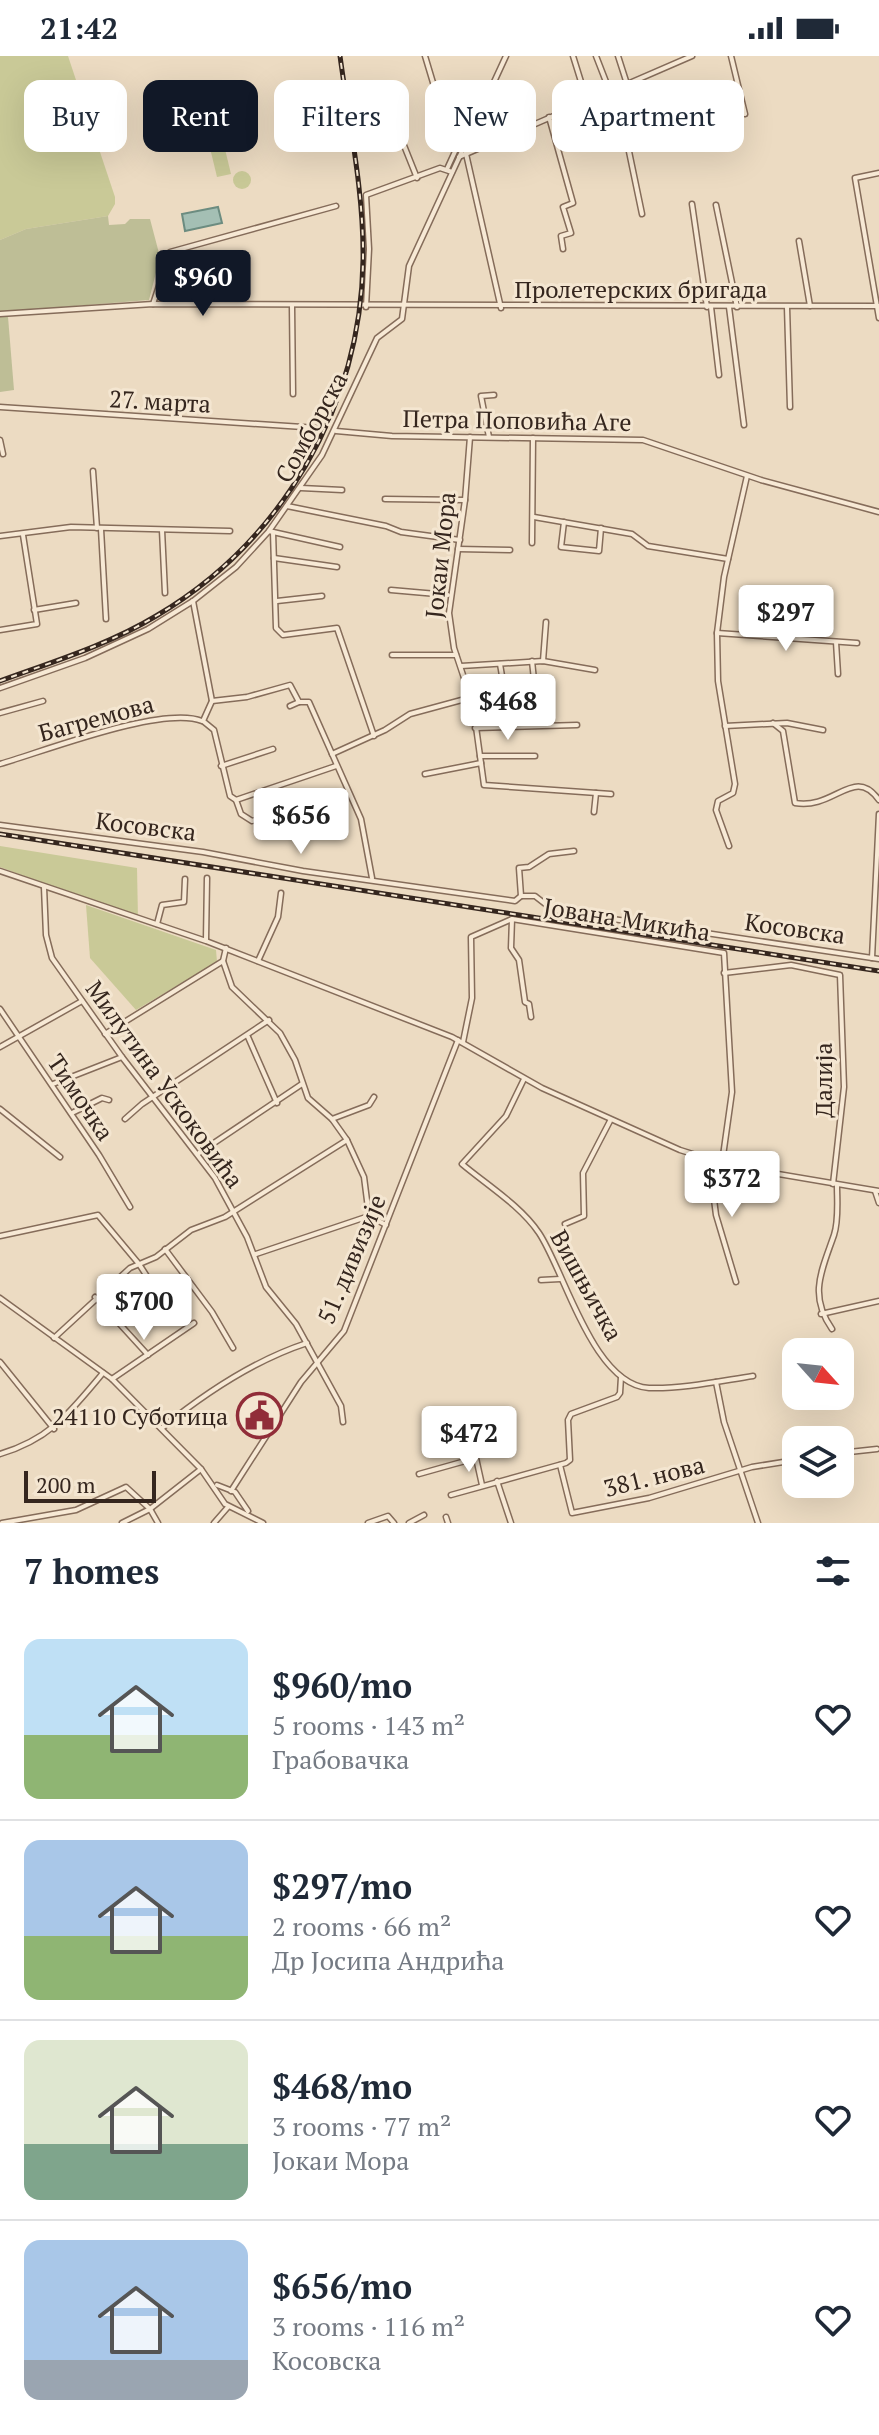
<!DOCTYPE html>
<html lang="en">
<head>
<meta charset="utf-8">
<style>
	:root { --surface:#fff; --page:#f2f2f3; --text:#1f2937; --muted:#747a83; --line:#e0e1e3; --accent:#111827 }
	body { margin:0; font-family:"PT Serif",serif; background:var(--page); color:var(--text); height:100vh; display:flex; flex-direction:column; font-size:30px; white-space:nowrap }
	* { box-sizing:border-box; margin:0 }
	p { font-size:26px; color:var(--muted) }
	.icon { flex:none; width:44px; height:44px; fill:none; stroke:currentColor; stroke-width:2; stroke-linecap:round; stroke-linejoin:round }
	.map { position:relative; height:1467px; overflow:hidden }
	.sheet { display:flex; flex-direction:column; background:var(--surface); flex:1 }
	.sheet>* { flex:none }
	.guide { position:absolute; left:24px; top:24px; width:832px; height:72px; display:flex; gap:16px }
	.needle { width:52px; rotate:117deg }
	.tools { position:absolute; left:782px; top:1282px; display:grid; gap:16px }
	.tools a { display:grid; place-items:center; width:72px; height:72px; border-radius:16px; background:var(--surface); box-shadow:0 8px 32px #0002; font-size:40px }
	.scale { position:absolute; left:24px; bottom:20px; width:132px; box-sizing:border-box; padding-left:8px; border:4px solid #35261e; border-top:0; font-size:22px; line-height:28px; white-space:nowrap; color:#35261e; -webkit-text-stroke:6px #f4e6d1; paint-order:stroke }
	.price { position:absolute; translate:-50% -68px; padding:0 18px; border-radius:8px; background:#fff; color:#222; font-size:26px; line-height:52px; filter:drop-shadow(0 2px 4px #0008) }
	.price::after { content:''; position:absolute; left:50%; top:48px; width:24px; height:18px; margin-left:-12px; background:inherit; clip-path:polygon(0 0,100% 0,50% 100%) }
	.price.active { background:var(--accent); color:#fff }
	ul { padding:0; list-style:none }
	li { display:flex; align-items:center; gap:24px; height:200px; padding:0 24px }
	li+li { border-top:2px solid var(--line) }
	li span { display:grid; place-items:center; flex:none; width:224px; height:160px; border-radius:16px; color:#555 }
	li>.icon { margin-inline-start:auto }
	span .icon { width:96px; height:96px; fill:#fffc; stroke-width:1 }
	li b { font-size:34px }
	h2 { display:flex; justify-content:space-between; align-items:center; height:96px; padding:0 24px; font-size:34px }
	.pill { padding:0 28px; border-radius:16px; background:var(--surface); box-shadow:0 8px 32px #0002; font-size:28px; line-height:72px }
	.pill.active { background:var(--accent); color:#fff }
	.status { display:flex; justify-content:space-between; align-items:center; height:56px; padding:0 40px; background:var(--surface); direction:ltr }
	.status svg { height:22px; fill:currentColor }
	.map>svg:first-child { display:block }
</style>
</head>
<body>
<div class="status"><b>21:42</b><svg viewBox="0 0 49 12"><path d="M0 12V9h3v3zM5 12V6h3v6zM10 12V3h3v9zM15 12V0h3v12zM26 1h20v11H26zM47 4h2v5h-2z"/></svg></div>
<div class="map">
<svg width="879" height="1467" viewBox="0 0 879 1467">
	<rect width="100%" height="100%" fill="#ecdbc2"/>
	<g fill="#c9c997">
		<polygon points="0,0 68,0 115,141 115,148 108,160 26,173 0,184"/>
		<polygon points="224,89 231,118 217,121 210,92"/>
		<circle cx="242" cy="124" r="9"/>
		<polygon points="0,790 137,812 138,863 0,811"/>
		<polygon points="86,849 216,894 217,906 136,954 90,902"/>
	</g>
	<g fill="#bebe96">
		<polygon points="108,160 109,169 125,168 130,163 150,163 160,201 149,244 0,256 0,184 26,173"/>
		<polygon points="0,261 8,261 14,334 0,336"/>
	</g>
	<polygon fill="#a4bfb4" stroke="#6c8c80" stroke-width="2" points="218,151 222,167 185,175 182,158"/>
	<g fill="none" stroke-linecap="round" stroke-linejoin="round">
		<defs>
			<g id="minor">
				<polyline points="425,0 440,50 458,89 447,113"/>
				<polyline points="573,0 587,45"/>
				<polyline points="596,0 610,36"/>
				<polyline points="618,0 627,28"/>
				<polyline points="731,0 745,58"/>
				<polyline points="492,31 510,76"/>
				<polyline points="616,33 642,158"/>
				<polyline points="549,61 573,147 563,151 571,177 561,180 563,193"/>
				<polyline points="403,87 417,122"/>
				<polyline points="464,89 501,252"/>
				<polyline points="459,101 692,0"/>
				<polyline points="879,117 855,122 879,262"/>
				<polyline points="692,148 707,251"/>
				<polyline points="716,149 737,251"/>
				<polyline points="799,185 810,250"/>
				<polyline points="153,248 170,196 336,150"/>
				<polyline points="292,250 293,338"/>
				<polyline points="366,251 369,193 366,139 440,112 452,116"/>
				<polyline points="711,251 719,319"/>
				<polyline points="729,251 744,369"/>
				<polyline points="787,251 790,351"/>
				<polyline points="0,258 153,248 879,250"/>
				<polyline points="0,351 318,372"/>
				<polyline points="336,375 392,380 643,384 761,424 879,456"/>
				<polyline points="470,381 465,444 449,557 454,592 473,649 484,729 611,738"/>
				<polyline points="489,381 481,340 494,339"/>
				<polyline points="0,384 3,398"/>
				<polyline points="93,415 97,472"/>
				<polyline points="301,432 342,434"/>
				<polyline points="385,443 465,444"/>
				<polyline points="287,450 386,470 401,476 460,484"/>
				<polyline points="534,461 632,478 648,490 728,503"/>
				<polyline points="564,466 561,491 599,495 601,472"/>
				<polyline points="101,473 106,563"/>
				<polyline points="162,474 165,537"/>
				<polyline points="269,475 273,476 276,572 283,579 337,572 374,680"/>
				<polyline points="273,476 340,491"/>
				<polyline points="0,480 71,471 230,475"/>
				<polyline points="532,487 533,382"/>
				<polyline points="458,493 510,494"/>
				<polyline points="274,502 337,511"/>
				<polyline points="391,534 448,539"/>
				<polyline points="193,545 212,645 203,665 214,674 230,740 236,744 241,758 252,765 348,736"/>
				<polyline points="277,545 322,540"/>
				<polyline points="34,554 76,547"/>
				<polyline points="0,574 37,568 23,479"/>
				<polyline points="717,577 857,587"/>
				<polyline points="836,586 838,618"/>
				<polyline points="392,599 456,599"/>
				<polyline points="532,605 535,633"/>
				<polyline points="543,605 546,566"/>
				<polyline points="500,608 504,632"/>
				<polyline points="461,610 543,605 595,614"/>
				<polyline points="0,632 85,602 148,573 193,545 236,511 269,475 322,399 377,282 402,263 409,210 506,0"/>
				<polyline points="212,645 247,641 290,629 299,646 309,646 361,763 372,822"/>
				<polyline points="290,650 299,646"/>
				<polyline points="0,657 43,645"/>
				<path d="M773 667 783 675 795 747C835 754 854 709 879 744"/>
				<polyline points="725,670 787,667 823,674"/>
				<polyline points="475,672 577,669"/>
				<polyline points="332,698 385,674 410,658 469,642"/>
				<polyline points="480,700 535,700"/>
				<path d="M0 708C45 695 163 649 202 665"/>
				<polyline points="221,710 273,693"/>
				<polyline points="425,718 481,707"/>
				<polyline points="236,744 336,710"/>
				<polyline points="594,756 596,737"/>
				<polyline points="0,769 203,796 303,815 515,845 521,840 519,812 529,811 549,798 574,795"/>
				<polyline points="729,790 716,754 718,745 733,737 735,728 718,625 717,577 724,521 747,420"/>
				<polyline points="0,815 206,885 452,981 542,1032 680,1094 731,1110 879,1135"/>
				<polyline points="44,831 46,879 52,902 122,1001 215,1122 247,1181 266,1231 296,1268 341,1350 343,1366"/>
				<polyline points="521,840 535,840 553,854 879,903"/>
				<polyline points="512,863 511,892 519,904 525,946 529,948 531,961"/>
				<polyline points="157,868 162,849 184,846 185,823"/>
				<polyline points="206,884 207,822"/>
				<polyline points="226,892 223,905 232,931 280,977 295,1004 308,1042 332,1063 347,1084 364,1121 369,1160 386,1169"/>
				<polyline points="872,902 879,758"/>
				<polyline points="258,905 278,861 281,837"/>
				<polyline points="724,917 791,909 840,919 844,1031 833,1128"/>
				<polyline points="0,953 99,1099 130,1151"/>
				<polyline points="105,978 223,905"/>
				<polyline points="248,981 277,1047"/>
				<polyline points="463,986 472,942 471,881 512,863 724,897 732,1036 722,1107"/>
				<polyline points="0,991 82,945"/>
				<path d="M524 1023 506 1060 462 1108C487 1129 521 1150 539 1177 565 1216 593 1329 649 1332 683 1333 720 1325 753 1320"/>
				<polyline points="53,1028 122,1001"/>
				<polyline points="0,1053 60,1101"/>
				<polyline points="72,1057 102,1042 109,1044"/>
				<polyline points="125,1063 142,1048 269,964"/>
				<polyline points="332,1063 369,1049 374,1041"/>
				<polyline points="199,1097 302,1028"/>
				<polyline points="709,1104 716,1159 736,1226"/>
				<polyline points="875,1135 879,1147"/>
				<polyline points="565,1168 584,1160 583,1117 610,1065"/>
				<polyline points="0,1180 98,1159 139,1208 173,1261"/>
				<polyline points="165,1193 212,1256 233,1292"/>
				<polyline points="256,1198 369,1160"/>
				<polyline points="541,1224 560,1223"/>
				<polyline points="95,1241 148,1299"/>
				<polyline points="0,1242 112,1323 201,1413 225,1448 263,1467"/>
				<polyline points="821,1258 879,1245"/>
				<path d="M832 1273C808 1239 822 1214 834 1179 839 1164 837 1144 837 1129"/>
				<polyline points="54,1282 130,1212 156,1201 191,1174 225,1161 347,1084"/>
				<polyline points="0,1306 54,1373"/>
				<polyline points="112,1323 194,1267"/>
				<polyline points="716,1326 724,1366 758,1467"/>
				<path d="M162 1372C204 1338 255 1304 307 1287"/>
				<polyline points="840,1397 877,1393"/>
				<path d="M0 1398C51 1383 70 1356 103 1317"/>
				<polyline points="560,1409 572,1457 649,1442 752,1411 796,1404"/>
				<polyline points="419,1418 476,1402 482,1429"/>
				<polyline points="497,1425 511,1467"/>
				<polyline points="217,1429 235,1436 248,1455"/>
				<polyline points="231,1435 301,1326 344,1275 458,984"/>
				<polyline points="451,1439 566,1407 570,1404 568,1364 571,1358 617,1341 620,1337 621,1321"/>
				<polyline points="446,1461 448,1467"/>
				<polyline points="2,1467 76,1454 126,1431 150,1453 158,1467"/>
				<polyline points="122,1467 150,1453 201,1413"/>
				<polyline points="214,1467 228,1451"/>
				<polyline points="368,1467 388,1460 394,1467"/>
				<polyline points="409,1467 424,1459"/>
			</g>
		</defs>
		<use href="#minor" stroke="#856c5a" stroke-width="7"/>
		<use href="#minor" stroke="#f7e9d5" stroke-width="4"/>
		<defs>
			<g id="rail">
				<path d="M0 625C52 606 108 589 156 560 282 486 361 350 363 204 364 136 349 67 340 0"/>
				<polyline points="0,778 879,915"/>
			</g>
		</defs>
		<use href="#rail" stroke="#35261e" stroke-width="5"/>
		<use href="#rail" stroke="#f4e6d1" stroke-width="2" stroke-dasharray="6" stroke-linecap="butt"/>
	</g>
	<defs>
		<symbol id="civic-ring" viewBox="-11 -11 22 22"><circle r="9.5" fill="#f4e6d1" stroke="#912d39" stroke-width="1.5"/><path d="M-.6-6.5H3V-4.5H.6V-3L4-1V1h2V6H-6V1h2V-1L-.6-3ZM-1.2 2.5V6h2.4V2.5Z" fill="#912d39"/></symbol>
	</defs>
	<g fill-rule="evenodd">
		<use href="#civic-ring" x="234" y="1334" width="51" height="51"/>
	</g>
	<g text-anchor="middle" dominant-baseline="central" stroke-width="6" stroke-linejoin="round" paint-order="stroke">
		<g font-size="24" fill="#35261e" stroke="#f4e6d1">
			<text x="641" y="233">Пролетерских бригада</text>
			<text transform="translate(160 345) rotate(3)">27. марта</text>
			<text transform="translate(517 364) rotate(1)">Петра Поповића Аге</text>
			<text transform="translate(311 371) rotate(-61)">Сомборска</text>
			<text transform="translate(440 499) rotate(-84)">Јокаи Мора</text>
			<text transform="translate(96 662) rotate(-15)">Багремова</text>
			<text transform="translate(146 770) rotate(7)">Косовска</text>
			<text transform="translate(627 863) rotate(9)">Јована Микића</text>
			<text transform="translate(795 872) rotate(8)">Косовска</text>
			<text transform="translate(823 1024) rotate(-90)">Далија</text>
			<text transform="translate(165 1028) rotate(54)">Милутина Ускоковића</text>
			<text transform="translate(81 1041) rotate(56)">Тимочка</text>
			<text transform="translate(351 1203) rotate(-67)">51. дивизије</text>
			<text transform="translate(587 1229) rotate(61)">Вишњичка</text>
			<text transform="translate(654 1420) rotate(-14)">381. нова</text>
		</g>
		<g font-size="24" fill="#35261e" stroke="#f4e6d1" text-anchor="end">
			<text x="228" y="1360">24110 Суботица</text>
		</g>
	</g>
</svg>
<div class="tools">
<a><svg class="needle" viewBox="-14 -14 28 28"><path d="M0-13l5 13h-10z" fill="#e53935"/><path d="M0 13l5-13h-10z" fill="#747a83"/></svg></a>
<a><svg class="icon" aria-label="layers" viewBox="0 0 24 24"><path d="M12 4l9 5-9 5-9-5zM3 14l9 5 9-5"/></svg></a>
</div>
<div class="scale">200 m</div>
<b class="price active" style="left:203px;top:262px">$960</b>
<b class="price" style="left:786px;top:597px">$297</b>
<b class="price" style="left:508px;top:686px">$468</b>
<b class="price" style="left:301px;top:800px">$656</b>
<b class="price" style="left:732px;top:1163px">$372</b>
<b class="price" style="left:144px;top:1286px">$700</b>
<b class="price" style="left:469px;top:1418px">$472</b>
<div class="guide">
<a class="pill">Buy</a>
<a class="pill active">Rent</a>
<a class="pill">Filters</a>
<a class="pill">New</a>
<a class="pill">Apartment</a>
</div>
</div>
<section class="sheet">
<h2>7 homes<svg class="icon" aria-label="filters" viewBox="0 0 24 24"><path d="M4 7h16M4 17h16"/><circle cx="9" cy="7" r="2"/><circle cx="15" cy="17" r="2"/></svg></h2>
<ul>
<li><span style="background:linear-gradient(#bfe0f5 60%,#8fb573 0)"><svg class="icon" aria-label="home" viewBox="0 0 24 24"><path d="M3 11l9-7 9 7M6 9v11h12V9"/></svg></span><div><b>$960/mo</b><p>5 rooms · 143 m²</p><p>Грабовачка</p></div><svg class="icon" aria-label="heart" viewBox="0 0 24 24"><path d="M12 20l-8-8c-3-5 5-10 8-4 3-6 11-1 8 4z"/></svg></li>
<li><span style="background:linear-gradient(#a9c7e8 60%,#8fb573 0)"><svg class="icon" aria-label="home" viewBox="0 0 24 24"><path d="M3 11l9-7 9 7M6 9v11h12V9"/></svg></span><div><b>$297/mo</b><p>2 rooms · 66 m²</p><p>Др Јосипа Андрића</p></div><svg class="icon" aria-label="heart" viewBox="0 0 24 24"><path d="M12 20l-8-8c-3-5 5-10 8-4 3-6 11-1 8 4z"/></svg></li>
<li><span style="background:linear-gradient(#dfe7d0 65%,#7fa58c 0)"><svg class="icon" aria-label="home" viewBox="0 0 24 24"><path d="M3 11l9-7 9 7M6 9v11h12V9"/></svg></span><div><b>$468/mo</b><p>3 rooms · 77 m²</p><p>Јокаи Мора</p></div><svg class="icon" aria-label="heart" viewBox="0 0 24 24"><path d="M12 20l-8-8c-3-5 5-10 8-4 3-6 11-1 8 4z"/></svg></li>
<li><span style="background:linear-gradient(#a9c7e8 75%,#9aa5b1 0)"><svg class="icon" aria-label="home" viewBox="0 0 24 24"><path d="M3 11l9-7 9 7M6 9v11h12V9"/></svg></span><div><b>$656/mo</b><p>3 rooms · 116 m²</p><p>Косовска</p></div><svg class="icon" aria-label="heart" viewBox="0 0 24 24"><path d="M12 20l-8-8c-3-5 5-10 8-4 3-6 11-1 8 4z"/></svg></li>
</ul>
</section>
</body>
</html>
